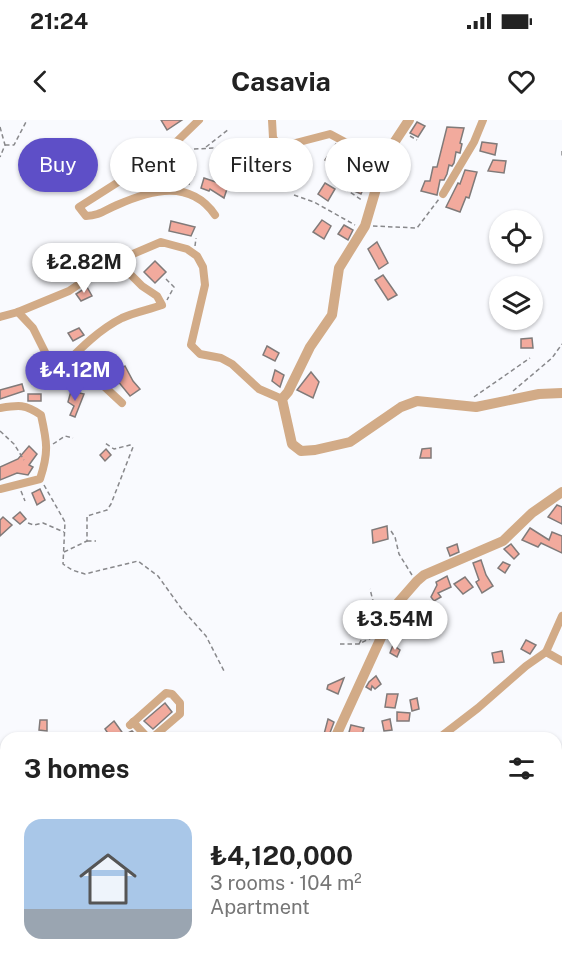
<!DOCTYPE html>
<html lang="en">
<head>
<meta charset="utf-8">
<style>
	:root { --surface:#fff; --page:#f2f2f2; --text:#222; --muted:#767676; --line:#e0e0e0; --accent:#5e4fc7 }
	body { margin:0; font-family:"Public Sans",sans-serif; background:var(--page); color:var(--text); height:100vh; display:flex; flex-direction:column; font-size:22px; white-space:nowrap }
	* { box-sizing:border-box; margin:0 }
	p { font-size:20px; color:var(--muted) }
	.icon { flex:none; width:33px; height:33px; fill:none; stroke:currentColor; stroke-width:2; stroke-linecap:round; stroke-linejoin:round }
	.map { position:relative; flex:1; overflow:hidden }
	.drawer { position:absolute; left:0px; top:612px; width:562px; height:234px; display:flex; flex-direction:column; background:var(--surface); border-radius:18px 18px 0 0; box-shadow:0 2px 4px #0004 }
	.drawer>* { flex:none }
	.guide { position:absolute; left:18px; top:18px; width:526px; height:54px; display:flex; gap:12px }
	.fabs { position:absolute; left:489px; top:90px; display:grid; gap:12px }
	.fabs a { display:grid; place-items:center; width:54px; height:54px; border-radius:50%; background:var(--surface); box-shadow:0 2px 4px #0004; font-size:30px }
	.price { position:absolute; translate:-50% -51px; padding:0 14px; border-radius:21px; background:#fff; color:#222; font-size:20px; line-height:39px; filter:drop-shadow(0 2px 3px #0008) }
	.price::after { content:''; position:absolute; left:50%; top:36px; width:18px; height:14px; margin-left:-9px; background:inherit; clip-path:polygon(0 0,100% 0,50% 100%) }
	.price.active { background:var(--accent); color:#fff }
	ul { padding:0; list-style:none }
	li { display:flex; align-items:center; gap:18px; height:150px; padding:0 24px }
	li+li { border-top:2px solid var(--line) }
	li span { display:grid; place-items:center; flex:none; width:168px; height:120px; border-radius:18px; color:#555 }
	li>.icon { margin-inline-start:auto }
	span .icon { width:72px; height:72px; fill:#fffc; stroke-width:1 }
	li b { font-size:26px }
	h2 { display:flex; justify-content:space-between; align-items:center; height:72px; padding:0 24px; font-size:26px }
	.pill { padding:0 21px; border-radius:27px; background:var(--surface); box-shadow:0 2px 4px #0004; font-size:21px; line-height:54px }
	.pill.active { background:var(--accent); color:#fff }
	.status { display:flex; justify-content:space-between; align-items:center; height:42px; padding:0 30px; background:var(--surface); direction:ltr }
	.status svg { height:16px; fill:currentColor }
	header { display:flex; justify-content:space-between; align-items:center; height:78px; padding:0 24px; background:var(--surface); font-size:27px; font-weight:700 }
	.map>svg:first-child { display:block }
</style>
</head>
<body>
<div class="status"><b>21:24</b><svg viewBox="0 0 49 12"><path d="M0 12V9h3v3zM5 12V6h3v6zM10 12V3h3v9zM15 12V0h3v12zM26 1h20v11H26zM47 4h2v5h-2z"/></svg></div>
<header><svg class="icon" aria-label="back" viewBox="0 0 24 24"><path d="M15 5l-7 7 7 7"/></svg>Casavia<svg class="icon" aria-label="heart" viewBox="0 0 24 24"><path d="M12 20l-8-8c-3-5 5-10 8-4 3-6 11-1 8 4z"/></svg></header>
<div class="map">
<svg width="562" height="846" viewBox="0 0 562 846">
	<rect width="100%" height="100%" fill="#f9fafe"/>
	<g fill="#f2aa9d" stroke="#807a79" stroke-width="1.5">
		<polygon points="161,0 182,0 167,10"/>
		<polygon points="417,2 425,6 418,17 410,13"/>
		<polygon points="447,7 464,8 460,23 462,24 460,33 456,32 454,43 452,46 449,45 447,54 444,60 440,60 437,75 421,71 425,61 430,61 433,47 437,47"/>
		<polygon points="482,22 497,24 495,35 480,31"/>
		<polygon points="336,24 368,42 372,48 361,74 347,68 351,61 354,62 362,44 341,33 334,45 325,40"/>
		<polygon points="493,40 506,41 504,53 488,51"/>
		<polygon points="224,44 234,48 224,78 210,69 209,71 201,68 204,58 216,62"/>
		<polygon points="465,50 477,52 469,78 466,77 460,92 446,87 458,63 460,64"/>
		<polygon points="325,63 335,69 328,81 318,74"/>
		<polygon points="322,100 331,106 324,119 313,112"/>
		<polygon points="171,101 195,107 191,116 169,111"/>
		<polygon points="344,105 353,110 348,120 338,114"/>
		<polygon points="377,122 388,143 379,149 368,129"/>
		<polygon points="155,141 166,152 155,163 144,152"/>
		<polygon points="383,155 397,175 388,180 375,160"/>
		<polygon points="87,167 92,176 81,181 76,174"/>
		<polygon points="79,208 84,215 73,221 68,213"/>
		<polygon points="532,218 533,228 521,228 521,219"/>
		<polygon points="267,226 279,233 275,241 263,235"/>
		<polygon points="125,246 133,261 140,269 130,276 112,254"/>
		<polygon points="275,250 284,255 280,267 272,261"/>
		<polygon points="311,252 319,262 313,278 297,270"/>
		<polygon points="22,264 24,271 0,279 0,270"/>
		<polygon points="71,271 84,274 75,297 70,295 74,286 68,282"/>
		<rect x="28" y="274" width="13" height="7"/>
		<polygon points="29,326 37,334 29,345 33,347 28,355 17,353 0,360 0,347 18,339"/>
		<polygon points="431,328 431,338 420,338 422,329"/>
		<polygon points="106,329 111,335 105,341 100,335"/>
		<polygon points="40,369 45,380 37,385 32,373"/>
		<polygon points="557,385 562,387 562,404 548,397"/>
		<polygon points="20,392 26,399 20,404 13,398"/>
		<polygon points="3,397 12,405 0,416 0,400"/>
		<polygon points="387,406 388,419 373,423 372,410"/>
		<polygon points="530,408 549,420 552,412 562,416 562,433 541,423 538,427 522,420"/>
		<polygon points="457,424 459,432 450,436 447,428"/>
		<polygon points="511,424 519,434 514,439 504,429"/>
		<polygon points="481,440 486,455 493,466 482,473 476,462 479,460 473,443"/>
		<polygon points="503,442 510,445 505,453 498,448"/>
		<polygon points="447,456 451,467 438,473 441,477 434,481 431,477 437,465 436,462"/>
		<polygon points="465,457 473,467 463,474 454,464"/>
		<polygon points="404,493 414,499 404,512 395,505"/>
		<polygon points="526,520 536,525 530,534 521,529"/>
		<polygon points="393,525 400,530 397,537 390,533"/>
		<polygon points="502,531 504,542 494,543 492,533"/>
		<polygon points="376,556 381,564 375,569 372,566 371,570 366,567 369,562"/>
		<polygon points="344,558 338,574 327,569 328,565"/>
		<polygon points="387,574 398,574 395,588 385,587"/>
		<polygon points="417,578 419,589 412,591 410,580"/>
		<polygon points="165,583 172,592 153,609 144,601"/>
		<polygon points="397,592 410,593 409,601 397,601"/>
		<polygon points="328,599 334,602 328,618 323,618"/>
		<polygon points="390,599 392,610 384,611 382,601"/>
		<polygon points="40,600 47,600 47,611 39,610"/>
		<polygon points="114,601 124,615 132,611 139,618 111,618 105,609"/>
		<polygon points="351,605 364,608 361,618 348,616"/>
	</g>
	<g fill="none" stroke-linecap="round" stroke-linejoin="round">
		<g stroke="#88888b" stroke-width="1.5" stroke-dasharray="4.5 3" stroke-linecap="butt">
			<polyline points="0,7 5,25 0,37"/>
			<polyline points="410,16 417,20"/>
			<polyline points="5,25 14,25 27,0"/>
			<polyline points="206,27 229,9"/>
			<polyline points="179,30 213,28 248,39"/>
			<polyline points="562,31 562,37"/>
			<polyline points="346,41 345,53 341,66 363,81"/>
			<polyline points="189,65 190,59 194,56"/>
			<polyline points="294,75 314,82 355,105"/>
			<polyline points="373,106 417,108 439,79"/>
			<polyline points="195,126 196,118"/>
			<polyline points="166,159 174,167 167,180"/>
			<polyline points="513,271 552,238 562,224"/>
			<polyline points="474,277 530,238"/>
			<polyline points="0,311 14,324 24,340"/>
			<polyline points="53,324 65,316 73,318"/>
			<polyline points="44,365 65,402 63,444 72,450 85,454 138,441 158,456 181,488 206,516 224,551"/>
			<polyline points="21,371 25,381"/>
			<polyline points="28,403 34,405 43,403 64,412"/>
			<polyline points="391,411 395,417 399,434 412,455"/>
			<polyline points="87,421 96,421"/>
			<polyline points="64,432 87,421 87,396 107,390 111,384 133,327 130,325 114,329 105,323"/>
			<polyline points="340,524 359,524 371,518"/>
			<polyline points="359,524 376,493 370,469"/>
			<polyline points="556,691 562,680"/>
			<polyline points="6,735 2,742 0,752 6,758"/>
			<polyline points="87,846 88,840"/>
			<polyline points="556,846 562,844"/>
		</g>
		<g stroke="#d2ab87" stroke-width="8">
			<path d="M199 0 167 31 79 87 86 96C99 96 105 90 117 85 151 70 190 59 215 95"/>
			<polyline points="272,0 273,18 280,27 330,14 373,37 381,52"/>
			<polyline points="443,74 474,22 483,0"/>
			<polyline points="18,192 33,208 49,240 60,249 93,256 122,283"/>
			<polyline points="0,197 18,192 69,171 107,145 161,122 187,129 197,136 203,147 205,165 191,225 200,234 221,238 232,244 259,269 282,279"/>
			<path d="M60 249C78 231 98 210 122 198 135 192 148 190 162 185L157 176 142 166 129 153 109 149 107 145"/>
			<path d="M0 288C19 285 25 284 41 295 47 322 49 332 40 359L0 369"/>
			<polyline points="562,496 546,532 562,541"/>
			<polyline points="133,602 148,618"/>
			<polyline points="130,605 166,573 172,574 180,583 180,594 152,618"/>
			<polyline points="439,618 478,588 526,546 546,532"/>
			<polyline points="556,815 562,810"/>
			<polyline points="345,840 359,846"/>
			<polyline points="21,846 22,840"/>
			<polyline points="286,846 292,840"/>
			<polyline points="334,846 335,840"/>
		</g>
		<g stroke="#d2ab87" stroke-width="10">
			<polyline points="409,0 386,35 365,106 339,148 332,195 310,227 288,272 282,279 292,324 301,331 315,330 350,322 401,287 417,281 476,287 539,274 562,273"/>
			<polyline points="335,618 396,485 417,461 424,455 503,421 532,393 562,372"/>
			<polyline points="0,665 6,672"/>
		</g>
	</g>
</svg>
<div class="fabs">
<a><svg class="icon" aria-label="locate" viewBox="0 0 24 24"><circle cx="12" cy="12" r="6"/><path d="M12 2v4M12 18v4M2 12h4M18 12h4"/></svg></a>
<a><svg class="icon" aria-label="layers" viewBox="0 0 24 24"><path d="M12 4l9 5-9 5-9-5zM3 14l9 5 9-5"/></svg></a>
</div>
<b class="price" style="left:84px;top:174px">₺2.82M</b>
<b class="price active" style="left:75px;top:282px">₺4.12M</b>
<b class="price" style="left:395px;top:531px">₺3.54M</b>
<div class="guide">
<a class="pill active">Buy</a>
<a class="pill">Rent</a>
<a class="pill">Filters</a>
<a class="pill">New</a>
</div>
<section class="drawer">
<h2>3 homes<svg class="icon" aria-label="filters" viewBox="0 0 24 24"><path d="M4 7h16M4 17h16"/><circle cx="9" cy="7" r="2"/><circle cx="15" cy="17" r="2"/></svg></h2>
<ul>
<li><span style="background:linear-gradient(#a9c7e8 75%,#9aa5b1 0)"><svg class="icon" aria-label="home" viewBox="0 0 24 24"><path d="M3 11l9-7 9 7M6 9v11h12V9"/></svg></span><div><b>₺4,120,000</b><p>3 rooms · 104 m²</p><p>Apartment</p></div></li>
</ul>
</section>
</div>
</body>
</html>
